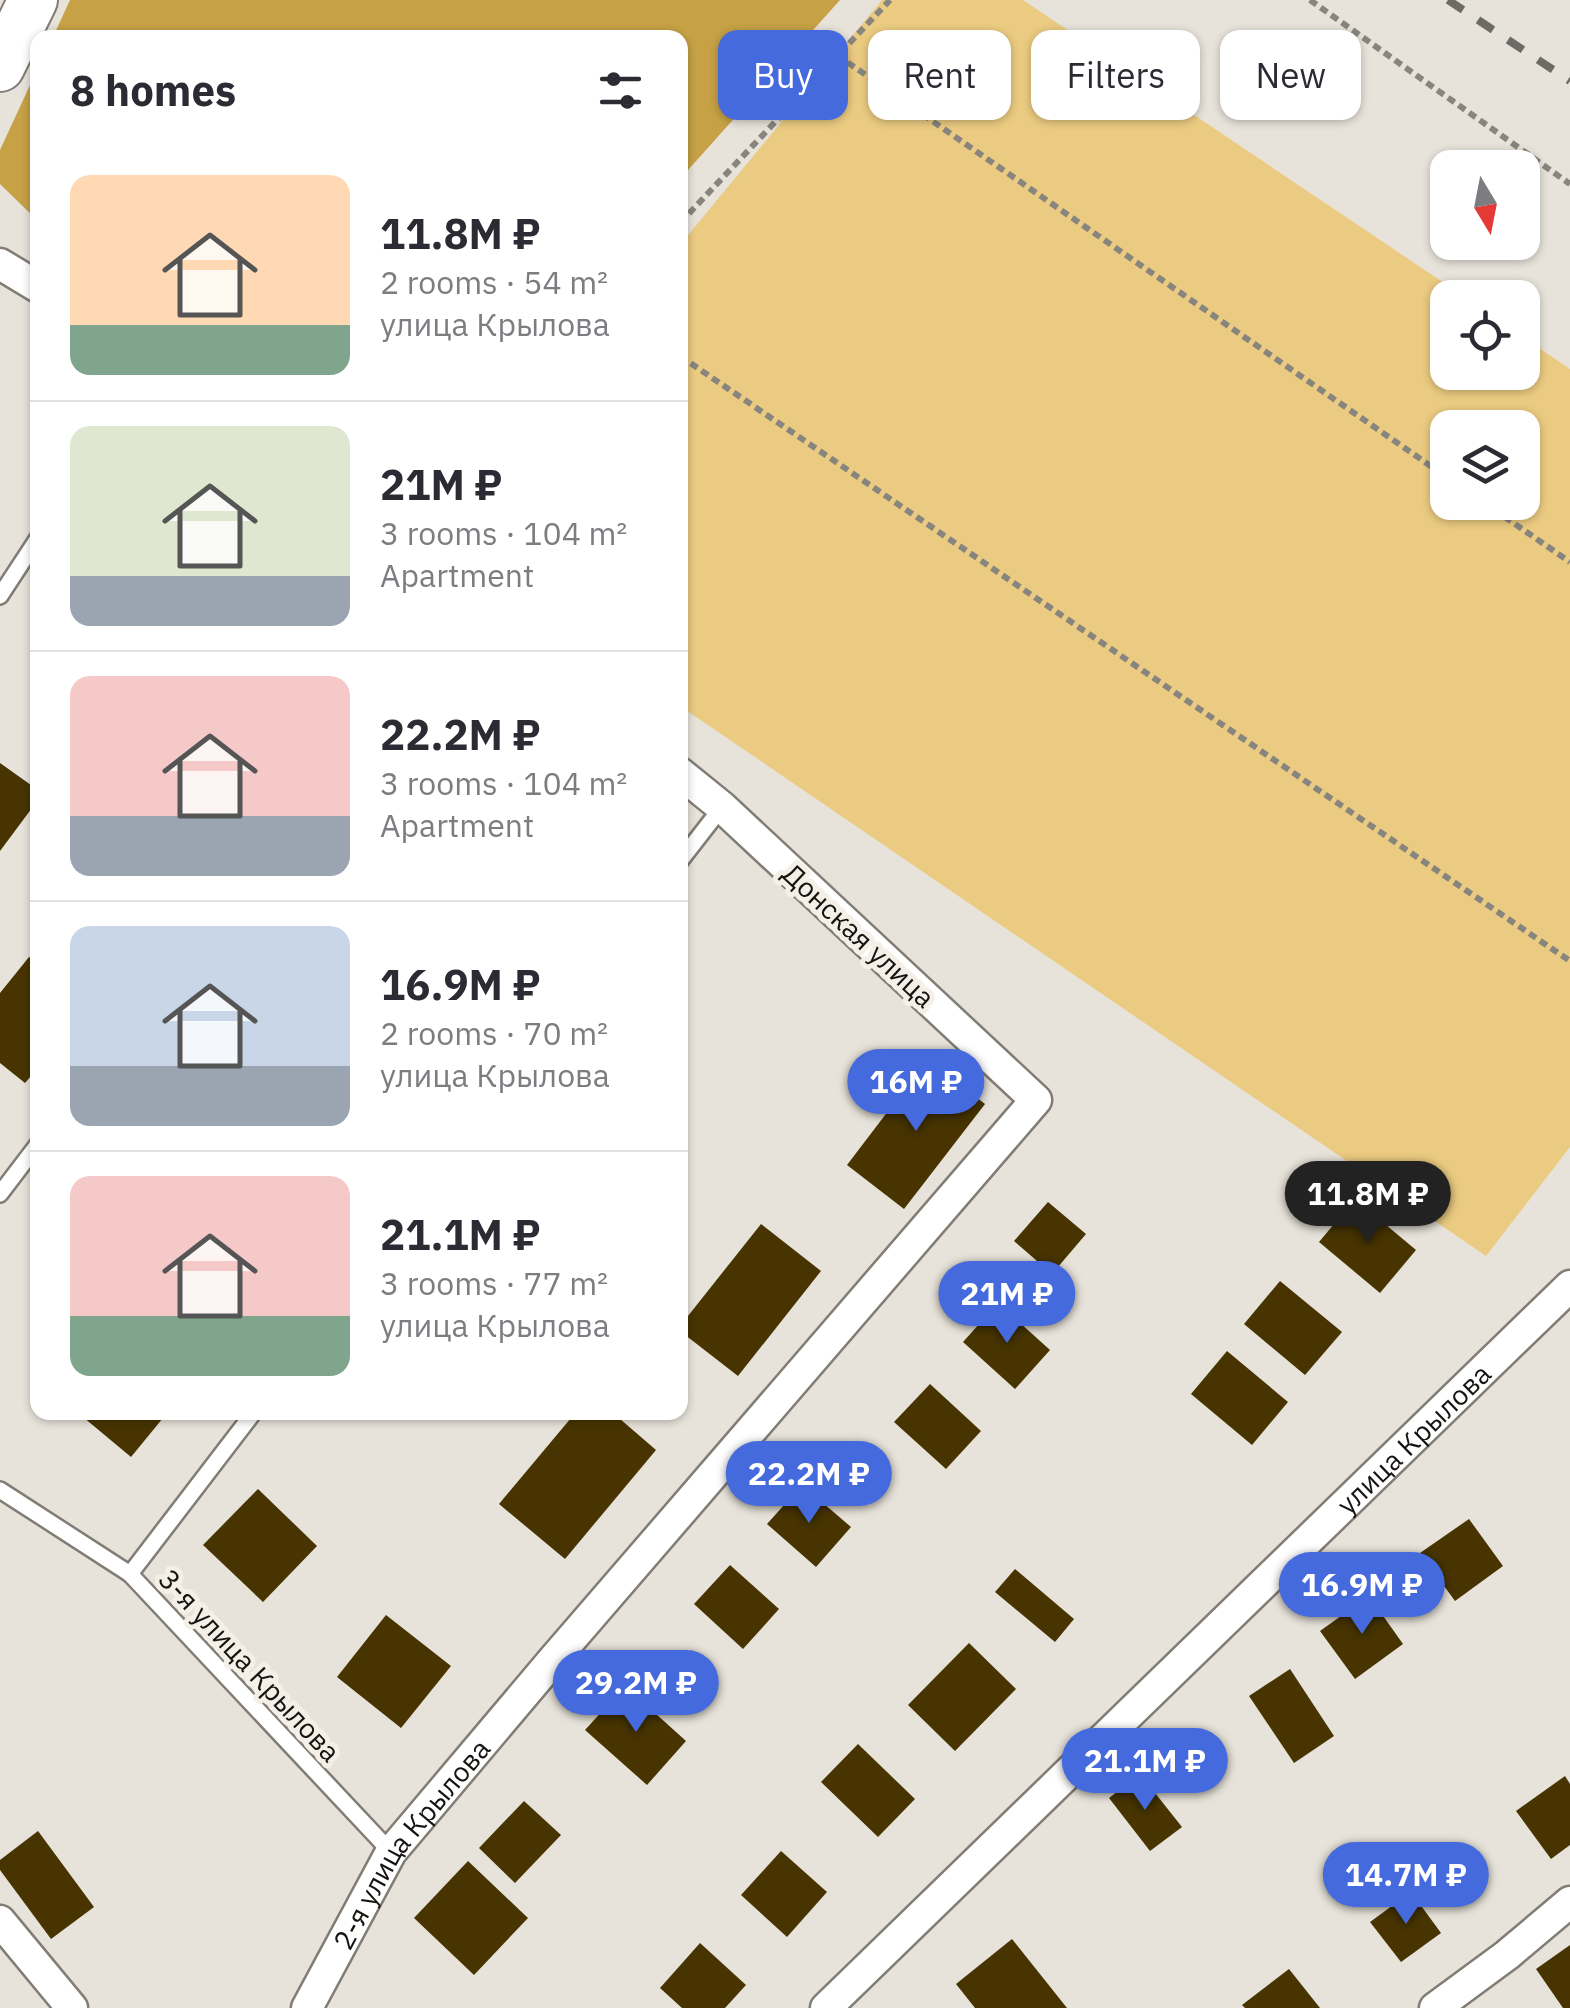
<!DOCTYPE html>
<html lang="en">
<head>
<meta charset="utf-8">
<style>
	:root { --surface:#fff; --page:#f7f7f7; --text:#2b2b33; --muted:#7c7c81; --line:#e1e1e2; --accent:#456add }
	body { margin:0; font-family:"IBM Plex Sans",sans-serif; background:var(--page); color:var(--text); height:100vh; display:flex; flex-direction:column; font-size:38px; white-space:nowrap }
	* { box-sizing:border-box; margin:0 }
	p { font-size:32px; color:var(--muted) }
	.icon { flex:none; width:55px; height:55px; fill:none; stroke:currentColor; stroke-width:2; stroke-linecap:round; stroke-linejoin:round }
	.map { position:relative; flex:1; overflow:hidden }
	.drawer { position:absolute; left:30px; top:30px; width:658px; height:1390px; display:flex; flex-direction:column; background:var(--surface); border-radius:20px; box-shadow:0 2px 8px #0004 }
	.drawer>* { flex:none }
	.banner { position:absolute; left:718px; top:30px; width:702px; height:90px; display:flex; gap:20px }
	.needle { width:65px; rotate:170deg }
	.fabs { position:absolute; left:1430px; top:150px; display:grid; gap:20px }
	.fabs a { display:grid; place-items:center; width:110px; height:110px; border-radius:20px; background:var(--surface); box-shadow:0 2px 8px #0004; font-size:50px }
	.price { position:absolute; translate:-50% -85px; padding:0 22px; border-radius:35px; background:var(--accent); color:#fff; font-size:32px; line-height:65px; filter:drop-shadow(0 2px 5px #0008) }
	.price::after { content:''; position:absolute; left:50%; top:60px; width:30px; height:22px; margin-left:-15px; background:inherit; clip-path:polygon(0 0,100% 0,50% 100%) }
	.price.selected { background:#222; color:#fff }
	ul { padding:0; list-style:none }
	li { display:flex; align-items:center; gap:30px; height:250px; padding:0 40px }
	li+li { border-top:2px solid var(--line) }
	li span { display:grid; place-items:center; flex:none; width:280px; height:200px; border-radius:20px; color:#555 }
	li>.icon { margin-inline-start:auto }
	span .icon { width:120px; height:120px; fill:#fffc; stroke-width:1 }
	li b { font-size:42px }
	h2 { display:flex; justify-content:space-between; align-items:center; height:120px; padding:0 40px; font-size:42px }
	.pill { padding:0 35px; border-radius:20px; background:var(--surface); box-shadow:0 2px 8px #0004; font-size:35px; line-height:90px }
	.pill.selected { background:var(--accent); color:#fff }
	.map>svg:first-child { display:block }
</style>
</head>
<body>
<div class="map">
<svg width="1570" height="2008" viewBox="0 0 1570 2008">
	<rect width="100%" height="100%" fill="#e7e3da"/>
	<path fill="#ebcb81" fill-rule="evenodd" d="M882 0H1023L1465 297 1448 298V372H1522L1523 337 1570 369V1147L1486 1256 680 706V245ZM1448 428H1522V502H1448Z"/>
	<g fill="#c6a145">
		<polygon points="70,0 840,0 680,179 680,38 53,37"/>
		<polygon points="37,70 37,220 0,184 0,150"/>
	</g>
	<g fill="#473400">
		<polygon points="0,763 38,790 38,800 0,851"/>
		<polygon points="29,957 38,963 38,1068 25,1083 0,1063 0,993"/>
		<polygon points="927,1060 985,1104 904,1209 847,1165"/>
		<polygon points="1355,1199 1416,1250 1380,1293 1319,1242"/>
		<polygon points="1048,1202 1086,1234 1052,1274 1014,1241"/>
		<polygon points="761,1224 821,1271 738,1376 680,1331 680,1326"/>
		<polygon points="1280,1281 1342,1332 1305,1375 1244,1324"/>
		<polygon points="998,1303 1050,1350 1015,1389 963,1342"/>
		<polygon points="1227,1351 1288,1402 1252,1445 1191,1394"/>
		<polygon points="930,1384 981,1431 946,1469 894,1422"/>
		<polygon points="77,1412 156,1412 163,1418 131,1457"/>
		<polygon points="576,1412 612,1412 656,1450 565,1559 499,1504"/>
		<polygon points="802,1485 851,1527 816,1567 767,1524"/>
		<polygon points="258,1489 317,1546 263,1602 203,1545"/>
		<polygon points="1469,1519 1503,1566 1455,1601 1420,1553"/>
		<polygon points="730,1565 779,1609 743,1649 694,1604"/>
		<polygon points="1015,1569 1074,1619 1055,1642 995,1592"/>
		<polygon points="1369,1596 1403,1644 1355,1679 1320,1631"/>
		<polygon points="386,1615 451,1666 401,1728 337,1677"/>
		<polygon points="969,1643 1016,1689 955,1751 908,1705"/>
		<polygon points="1290,1669 1334,1736 1294,1763 1249,1696"/>
		<polygon points="625,1686 686,1741 647,1785 585,1730"/>
		<polygon points="858,1744 915,1799 878,1837 821,1782"/>
		<polygon points="1140,1774 1182,1827 1150,1851 1109,1798"/>
		<polygon points="1565,1776 1570,1784 1570,1845 1551,1859 1516,1811"/>
		<polygon points="524,1801 561,1835 515,1883 479,1848"/>
		<polygon points="38,1831 94,1907 51,1939 0,1870 0,1860"/>
		<polygon points="781,1851 827,1892 787,1937 741,1895"/>
		<polygon points="468,1861 528,1918 474,1975 414,1918"/>
		<polygon points="1411,1892 1441,1933 1401,1962 1370,1922"/>
		<polygon points="1012,1939 1067,2008 975,2008 956,1984"/>
		<polygon points="700,1943 746,1985 725,2008 682,2008 660,1988"/>
		<polygon points="1570,1945 1570,2008 1563,2008 1536,1969"/>
		<polygon points="1289,1969 1320,2008 1245,2008 1242,2005"/>
	</g>
	<g fill="none" stroke-linecap="round" stroke-linejoin="round">
		<defs>
			<g id="service">
				<polyline points="0,596 38,538"/>
				<polyline points="680,861 722,807"/>
				<polyline points="0,1194 38,1144"/>
				<polyline points="254,1412 130,1574 391,1852"/>
				<polyline points="0,1490 130,1574"/>
			</g>
			<g id="minor">
				<polyline points="0,264 38,287"/>
				<polyline points="0,1921 72,2008"/>
				<path id="s1" d="M307 2008 391 1852 553 1660 1036 1100 722 807 680 773"/>
				<path id="s2" d="M826 2008 1570 1286"/>
				<polyline points="1435,2008 1507,1955 1570,1902"/>
			</g>
			<polyline id="primary" points="0,67 33,0"/>
		</defs>
		<use href="#service" stroke="#817d75" stroke-width="20"/>
		<use href="#minor" stroke="#817d75" stroke-width="35"/>
		<use href="#primary" stroke="#817d75" stroke-width="52"/>
		<g stroke="#87857e" stroke-width="6" stroke-dasharray="8 5" stroke-linecap="butt">
			<polyline points="1310,0 1570,184"/>
			<polyline points="837,55 1448,478"/>
			<polyline points="680,223 890,0"/>
			<polyline points="680,356 1570,961"/>
			<polyline points="1483,502 1570,562"/>
		</g>
		<use href="#service" stroke="#fff" stroke-width="15"/>
		<use href="#minor" stroke="#fff" stroke-width="30"/>
		<use href="#primary" stroke="#fff" stroke-width="48"/>
		<polyline stroke="#6d6b65" stroke-width="8" stroke-dasharray="18 18" stroke-linecap="butt" points="1448,0 1570,81"/>
	</g>
	<g text-anchor="middle" dominant-baseline="central" stroke-width="10" stroke-linejoin="round" paint-order="stroke">
		<g font-size="28" fill="#151411" stroke="#f4f0e7">
			<text transform="translate(859 935) rotate(43)">Донская улица</text>
			<text stroke="none"><textPath href="#s2" startOffset="818">улица Крылова</textPath></text>
			<text transform="translate(250 1665) rotate(47)">3-я улица Крылова</text>
			<text stroke="none"><textPath href="#s1" startOffset="195">2-я улица Крылова</textPath></text>
		</g>
	</g>
</svg>
<div class="fabs">
<a><svg class="needle" viewBox="-14 -14 28 28"><path d="M0-13l5 13h-10z" fill="#e53935"/><path d="M0 13l5-13h-10z" fill="#7c7c81"/></svg></a>
<a><svg class="icon" aria-label="locate" viewBox="0 0 24 24"><circle cx="12" cy="12" r="6"/><path d="M12 2v4M12 18v4M2 12h4M18 12h4"/></svg></a>
<a><svg class="icon" aria-label="layers" viewBox="0 0 24 24"><path d="M12 4l9 5-9 5-9-5zM3 14l9 5 9-5"/></svg></a>
</div>
<b class="price" style="left:916px;top:1134px">16M ₽</b>
<b class="price selected" style="left:1368px;top:1246px">11.8M ₽</b>
<b class="price" style="left:1007px;top:1346px">21M ₽</b>
<b class="price" style="left:809px;top:1526px">22.2M ₽</b>
<b class="price" style="left:1362px;top:1637px">16.9M ₽</b>
<b class="price" style="left:636px;top:1735px">29.2M ₽</b>
<b class="price" style="left:1145px;top:1813px">21.1M ₽</b>
<b class="price" style="left:1406px;top:1927px">14.7M ₽</b>
<div class="banner">
<a class="pill selected">Buy</a>
<a class="pill">Rent</a>
<a class="pill">Filters</a>
<a class="pill">New</a>
</div>
<section class="drawer">
<h2>8 homes<svg class="icon" aria-label="filters" viewBox="0 0 24 24"><path d="M4 7h16M4 17h16"/><circle cx="9" cy="7" r="2"/><circle cx="15" cy="17" r="2"/></svg></h2>
<ul>
<li><span style="background:linear-gradient(#ffd9b3 75%,#7fa58c 0)"><svg class="icon" aria-label="home" viewBox="0 0 24 24"><path d="M3 11l9-7 9 7M6 9v11h12V9"/></svg></span><div><b>11.8M ₽</b><p>2 rooms · 54 m²</p><p>улица Крылова</p></div></li>
<li><span style="background:linear-gradient(#dfe7d0 75%,#9aa5b1 0)"><svg class="icon" aria-label="home" viewBox="0 0 24 24"><path d="M3 11l9-7 9 7M6 9v11h12V9"/></svg></span><div><b>21M ₽</b><p>3 rooms · 104 m²</p><p>Apartment</p></div></li>
<li><span style="background:linear-gradient(#f6c9c9 70%,#9aa5b1 0)"><svg class="icon" aria-label="home" viewBox="0 0 24 24"><path d="M3 11l9-7 9 7M6 9v11h12V9"/></svg></span><div><b>22.2M ₽</b><p>3 rooms · 104 m²</p><p>Apartment</p></div></li>
<li><span style="background:linear-gradient(#c9d6e8 70%,#9aa5b1 0)"><svg class="icon" aria-label="home" viewBox="0 0 24 24"><path d="M3 11l9-7 9 7M6 9v11h12V9"/></svg></span><div><b>16.9M ₽</b><p>2 rooms · 70 m²</p><p>улица Крылова</p></div></li>
<li><span style="background:linear-gradient(#f6c9c9 70%,#7fa58c 0)"><svg class="icon" aria-label="home" viewBox="0 0 24 24"><path d="M3 11l9-7 9 7M6 9v11h12V9"/></svg></span><div><b>21.1M ₽</b><p>3 rooms · 77 m²</p><p>улица Крылова</p></div></li>
</ul>
</section>
</div>
</body>
</html>
